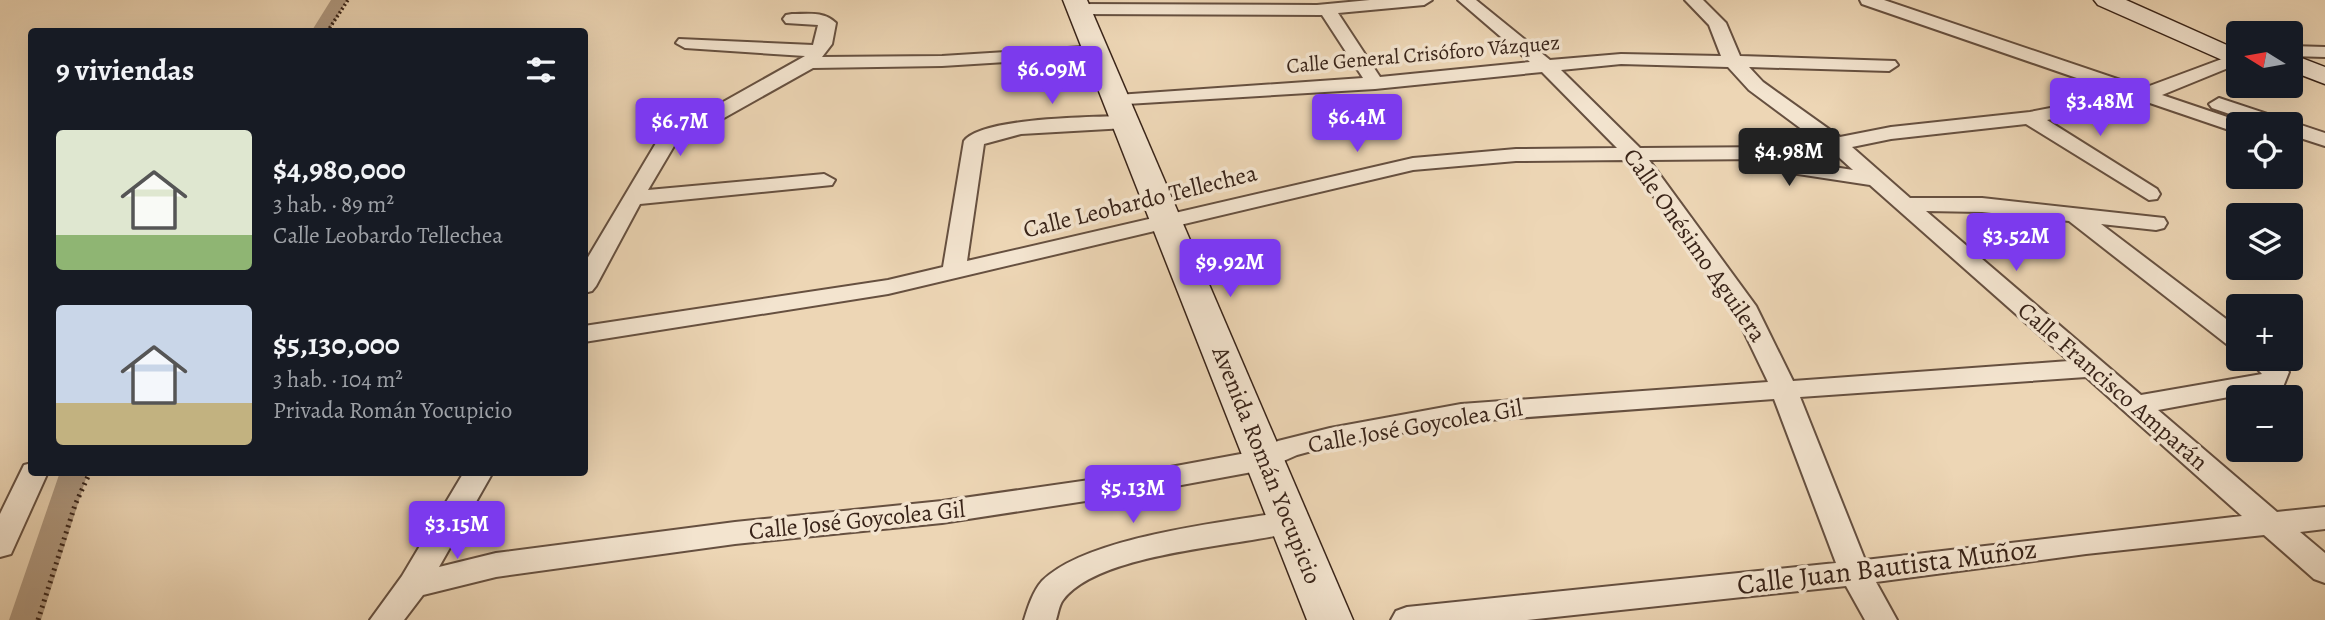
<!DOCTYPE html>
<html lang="es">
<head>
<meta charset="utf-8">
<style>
	:root { --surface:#171b24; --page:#242831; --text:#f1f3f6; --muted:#9ea1a6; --accent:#7c3aed }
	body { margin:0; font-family:Alegreya,serif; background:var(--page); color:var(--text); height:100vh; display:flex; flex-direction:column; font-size:26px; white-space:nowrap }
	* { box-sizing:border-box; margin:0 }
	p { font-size:23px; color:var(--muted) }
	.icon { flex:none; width:38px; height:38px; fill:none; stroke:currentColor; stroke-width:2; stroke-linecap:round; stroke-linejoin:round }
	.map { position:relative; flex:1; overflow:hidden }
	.sheet { position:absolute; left:28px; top:28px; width:560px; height:448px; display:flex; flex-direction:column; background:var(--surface); border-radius:7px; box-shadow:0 7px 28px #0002 }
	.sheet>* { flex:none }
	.needle { width:46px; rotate:281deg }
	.controls { position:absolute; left:2226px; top:21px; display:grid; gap:14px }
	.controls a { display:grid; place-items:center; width:77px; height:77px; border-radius:7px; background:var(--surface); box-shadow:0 7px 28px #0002; font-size:35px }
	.price { position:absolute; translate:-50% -60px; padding:0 16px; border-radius:7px; background:var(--accent); color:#fff; font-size:23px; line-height:46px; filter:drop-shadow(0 2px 4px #0008) }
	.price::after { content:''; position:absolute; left:50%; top:42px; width:21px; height:16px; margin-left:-10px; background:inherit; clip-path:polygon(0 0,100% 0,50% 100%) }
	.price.on { background:#222; color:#fff }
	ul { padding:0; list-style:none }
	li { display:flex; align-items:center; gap:21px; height:175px; padding:0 28px }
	li span { display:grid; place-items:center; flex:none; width:196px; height:140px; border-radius:7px; color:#555 }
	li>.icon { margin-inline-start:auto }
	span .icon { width:84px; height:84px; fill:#fffc; stroke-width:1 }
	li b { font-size:30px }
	h2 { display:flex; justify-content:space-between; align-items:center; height:84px; padding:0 28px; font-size:30px }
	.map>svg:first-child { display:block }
</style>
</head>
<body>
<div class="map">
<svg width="2325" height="620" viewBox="0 0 2325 620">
	<rect width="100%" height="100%" fill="#edd6b5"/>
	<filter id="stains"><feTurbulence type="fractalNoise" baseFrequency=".00286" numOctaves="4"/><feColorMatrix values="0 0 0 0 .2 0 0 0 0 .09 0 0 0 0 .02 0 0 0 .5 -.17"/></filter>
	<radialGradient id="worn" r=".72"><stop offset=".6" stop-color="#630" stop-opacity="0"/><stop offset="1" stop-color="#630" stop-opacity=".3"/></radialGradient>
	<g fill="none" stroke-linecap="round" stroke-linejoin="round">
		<g fill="#b09980" fill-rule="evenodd">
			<polygon points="331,0 347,0 328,32 311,32"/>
			<polygon points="60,472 88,472 41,620 9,620"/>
		</g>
		<defs>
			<g id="street">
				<path d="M1370 0H1432L1424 5 1338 13 1380 77 1530 62 1458 0H1476L1550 60 1621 54 1721 56 1709 25 1685 0H1703L1726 23 1740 56 1895 61 1898 65 1889 71 1749 67 1763 82 1840 137 1891 127 2030 112 2123 94 1862 4 1860 0H1884L2144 88 2238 53V64L2162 95 2245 123 2238 124V133L2144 101 2047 120 2157 189 2160 194 2157 199 2149 200 2026 124 1891 139 1852 147 1910 198H1982L2164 218 2167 223 2164 228 2156 230 2101 224 2238 328V348L2229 346 2069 221 1982 212 1926 211 2141 395 2262 374 2248 359H2277L2289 372 2283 387 2158 410 2277 512 2325 507V529L2300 532 2325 553V583L2314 579 2264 535 2086 554 1876 582 1897 620H1865L1846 586 1527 620H1391L1396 611 1407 607 1836 563 1774 399 1461 422 1330 446 1297 455 1263 470 1138 493 942 523 735 544 496 577 423 595 404 620H370L402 576 464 472H493L439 567 496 553 735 522 942 501 1138 473 1257 451 1278 441 1330 428 1461 404 1768 382 1732 307 1628 160 1516 161 1413 170 888 294 584 342V326L888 280 943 267 964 141C982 117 1095 117 1126 116L1136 122 1126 128 1021 134 984 144 967 261 1413 158 1516 149 1617 148 1542 72 1375 89 1110 105 1107 101 1110 97 1117 95 1363 78 1322 15 1078 14 1070 9 1078 4 1317 5ZM1621 64 1728 67 1749 90 1819 142 1793 147 1640 148 1561 70ZM1832 151 1853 170 1782 159ZM1649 160 1765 159 1762 164 1772 170 1870 185 2069 361 1793 381 1756 306ZM2086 377 2242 516 1865 560 1800 397Z"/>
				<path d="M792 14C808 14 824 11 836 23L832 44 822 57 942 56 1099 46 1108 51 1099 56 942 66 813 68 674 146 648 190 824 174 835 180 832 185 640 204 596 286 592 291 584 293V264L659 138 805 56 685 48 676 43 679 39 813 45 818 25 786 23 783 19 786 15Z"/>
				<polygon points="2291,46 2325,47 2325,57 2291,56"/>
				<polygon points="2219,98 2325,133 2325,146 2291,135 2291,124 2259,124 2212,108 2209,104"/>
				<polygon points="32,463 32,472 48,472 11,554 0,557 0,514 24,465"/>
				<path d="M1290 511 1301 514 1305 522 1301 530C1243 547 1100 551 1063 600 1059 605 1058 614 1056 620H1024C1028 607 1033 591 1042 581 1087 536 1227 522 1290 511Z"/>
			</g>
			<g id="secondary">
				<polygon points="1063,0 1087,0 1353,620 1307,620"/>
				<polygon points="2094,0 2126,0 2238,50 2238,67 2098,5"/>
				<polygon points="2291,54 2325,67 2325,84 2291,71"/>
			</g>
		</defs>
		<use href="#street" stroke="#665040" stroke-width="4"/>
		<use href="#secondary" stroke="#392419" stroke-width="3"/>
		<polyline stroke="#392419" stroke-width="3.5" stroke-dasharray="2 2.5" stroke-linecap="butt" points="327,32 348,0"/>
		<polyline stroke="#392419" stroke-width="5" stroke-dasharray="2 4.5" stroke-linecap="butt" points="38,620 75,505 90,472"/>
		<use href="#street" fill="#f3e4cf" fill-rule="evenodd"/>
		<use href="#secondary" fill="#f3e4cf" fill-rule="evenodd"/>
	</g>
	<g text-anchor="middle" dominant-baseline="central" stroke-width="7" stroke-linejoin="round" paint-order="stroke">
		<g font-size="21" fill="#392419" stroke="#f3e4cf">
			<text transform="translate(1423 54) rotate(-5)">Calle General Crisóforo Vázquez</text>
		</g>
		<g font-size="24" fill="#392419" stroke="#f3e4cf">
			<text transform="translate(1140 201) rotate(-14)">Calle Leobardo Tellechea</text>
			<text transform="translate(1695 245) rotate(55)">Calle Onésimo Aguilera</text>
			<text transform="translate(2113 386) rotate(41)">Calle Francisco Amparán</text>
			<text transform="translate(1415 426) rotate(-10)">Calle José Goycolea Gil</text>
			<text transform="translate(1267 465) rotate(68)">Avenida Román Yocupicio</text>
			<text transform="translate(857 520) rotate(-6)">Calle José Goycolea Gil</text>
		</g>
		<g font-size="28" fill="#392419" stroke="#f3e4cf">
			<text transform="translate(1887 567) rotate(-7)">Calle Juan Bautista Muñoz</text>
		</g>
	</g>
	<rect width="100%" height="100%" filter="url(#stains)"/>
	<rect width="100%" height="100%" fill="url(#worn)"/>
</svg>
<div class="controls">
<a><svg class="needle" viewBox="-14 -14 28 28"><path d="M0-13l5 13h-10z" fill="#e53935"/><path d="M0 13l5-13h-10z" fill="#9ea1a6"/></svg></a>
<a><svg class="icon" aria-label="locate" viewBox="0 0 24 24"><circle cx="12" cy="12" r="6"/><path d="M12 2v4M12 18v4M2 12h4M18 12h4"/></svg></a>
<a><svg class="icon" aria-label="layers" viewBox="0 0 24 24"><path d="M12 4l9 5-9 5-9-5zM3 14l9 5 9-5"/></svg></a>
<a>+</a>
<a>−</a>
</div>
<b class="price" style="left:1052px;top:106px">$6.09M</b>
<b class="price" style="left:2100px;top:138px">$3.48M</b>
<b class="price" style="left:1357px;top:154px">$6.4M</b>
<b class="price" style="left:680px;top:158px">$6.7M</b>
<b class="price on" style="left:1789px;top:188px">$4.98M</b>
<b class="price" style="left:2016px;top:273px">$3.52M</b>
<b class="price" style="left:1230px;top:299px">$9.92M</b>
<b class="price" style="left:1133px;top:525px">$5.13M</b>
<b class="price" style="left:457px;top:561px">$3.15M</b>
<section class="sheet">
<h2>9 viviendas<svg class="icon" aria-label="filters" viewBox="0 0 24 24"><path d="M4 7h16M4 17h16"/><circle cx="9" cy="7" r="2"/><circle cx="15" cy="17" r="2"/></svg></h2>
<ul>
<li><span style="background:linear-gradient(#dfe7d0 75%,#8fb573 0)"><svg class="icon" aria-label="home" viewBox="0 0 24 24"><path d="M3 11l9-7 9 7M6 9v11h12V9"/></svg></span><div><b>$4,980,000</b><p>3 hab. · 89 m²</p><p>Calle Leobardo Tellechea</p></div></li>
<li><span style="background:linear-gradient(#c9d6e8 70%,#c2b280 0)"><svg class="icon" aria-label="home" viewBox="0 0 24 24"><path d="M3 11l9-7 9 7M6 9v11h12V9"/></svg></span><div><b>$5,130,000</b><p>3 hab. · 104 m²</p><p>Privada Román Yocupicio</p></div></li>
</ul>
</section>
</div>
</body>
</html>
